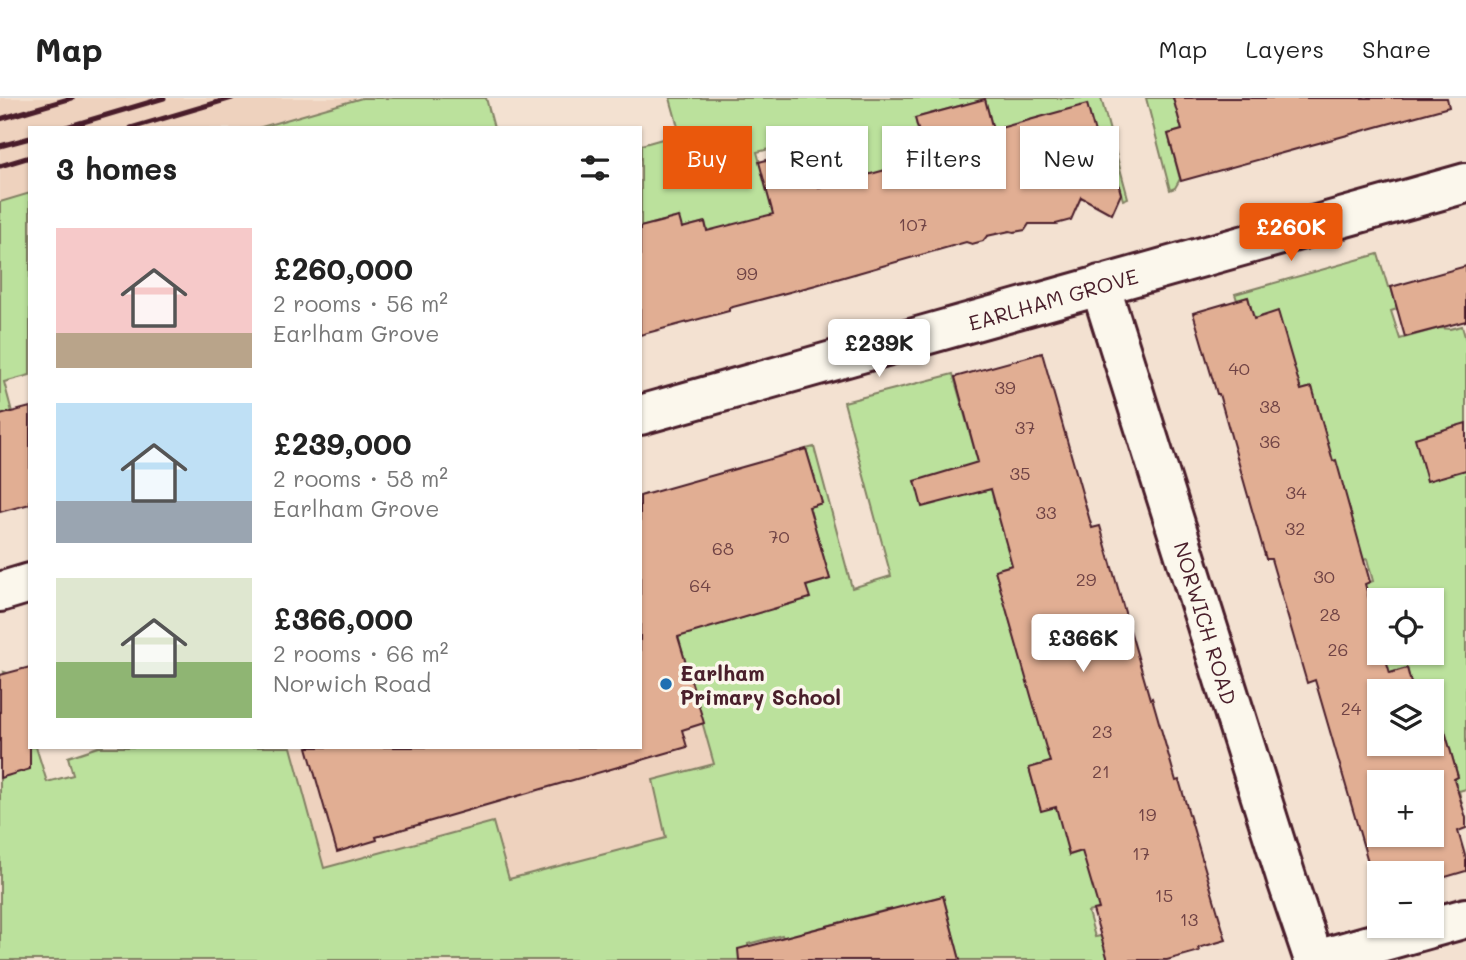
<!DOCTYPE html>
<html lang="en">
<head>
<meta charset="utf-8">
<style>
	:root { --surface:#fff; --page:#f2f2f2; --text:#222; --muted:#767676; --line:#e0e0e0; --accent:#ea580c }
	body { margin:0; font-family:Mali,sans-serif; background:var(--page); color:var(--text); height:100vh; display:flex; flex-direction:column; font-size:26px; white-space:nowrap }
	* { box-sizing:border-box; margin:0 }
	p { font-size:23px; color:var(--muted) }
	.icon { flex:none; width:38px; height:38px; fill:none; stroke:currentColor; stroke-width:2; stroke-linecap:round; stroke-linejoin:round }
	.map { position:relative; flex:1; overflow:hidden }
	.side { position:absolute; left:28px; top:28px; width:614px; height:623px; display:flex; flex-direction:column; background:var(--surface); border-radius:0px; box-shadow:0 2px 5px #0004 }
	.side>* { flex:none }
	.banner { position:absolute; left:663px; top:28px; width:665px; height:63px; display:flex; gap:14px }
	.buttons { position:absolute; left:1367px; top:490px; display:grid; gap:14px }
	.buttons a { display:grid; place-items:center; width:77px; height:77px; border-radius:0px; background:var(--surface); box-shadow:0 2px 5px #0004; font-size:35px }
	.price { position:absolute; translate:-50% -60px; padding:0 16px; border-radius:7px; background:#fff; color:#222; font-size:23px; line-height:46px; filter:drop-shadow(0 2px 4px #0008) }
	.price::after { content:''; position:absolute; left:50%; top:42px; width:21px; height:16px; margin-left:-10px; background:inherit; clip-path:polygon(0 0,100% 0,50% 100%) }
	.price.current { background:var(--accent); color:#fff }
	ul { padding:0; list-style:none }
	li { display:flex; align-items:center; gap:21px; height:175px; padding:0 28px }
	li span { display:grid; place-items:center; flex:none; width:196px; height:140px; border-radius:0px; color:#555 }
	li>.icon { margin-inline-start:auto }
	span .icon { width:84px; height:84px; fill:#fffc; stroke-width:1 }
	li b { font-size:30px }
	h2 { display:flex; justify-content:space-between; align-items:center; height:84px; padding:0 28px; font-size:30px }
	.pill { padding:0 24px; border-radius:0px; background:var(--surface); box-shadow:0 2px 5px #0004; font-size:24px; line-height:63px }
	.pill.current { background:var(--accent); color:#fff }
	header { display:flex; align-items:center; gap:42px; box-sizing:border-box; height:98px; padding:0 35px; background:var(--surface); border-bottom:2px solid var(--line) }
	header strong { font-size:33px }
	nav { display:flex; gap:38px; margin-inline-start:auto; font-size:24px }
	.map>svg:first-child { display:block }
</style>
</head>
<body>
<header>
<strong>Map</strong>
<nav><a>Map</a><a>Layers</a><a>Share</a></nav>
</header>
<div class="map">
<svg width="1466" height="862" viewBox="0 0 1466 862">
	<rect width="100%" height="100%" fill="#f3e1d1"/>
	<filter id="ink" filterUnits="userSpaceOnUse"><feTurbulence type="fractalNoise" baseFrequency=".0143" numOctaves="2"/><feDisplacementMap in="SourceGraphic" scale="14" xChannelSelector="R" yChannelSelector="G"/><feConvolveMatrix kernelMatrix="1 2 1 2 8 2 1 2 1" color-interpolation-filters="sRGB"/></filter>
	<g filter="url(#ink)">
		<g fill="#eed2be">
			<polygon points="0,0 362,0 259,30 30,30 30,95 0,104"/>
			<polygon points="641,407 714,666 666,740 509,781 493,724 323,770 291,649 640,649"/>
		</g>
		<g fill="#bbe19c" stroke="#828064" stroke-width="2">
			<polygon points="362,0 486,0 494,30 258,30"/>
			<polygon points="670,0 1101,0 1128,100 1123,102 1108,47 1004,74 985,1 915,20 947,146 866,171 855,176 841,124 829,126 809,51 782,58 778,49 757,54 780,140 728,209 705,124 682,130 678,119 641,129 641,47 680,36"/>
			<polygon points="1146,0 1173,0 1182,32 1168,36 1180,81 1175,90 1170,92"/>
			<polygon points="30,95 30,277 4,284 12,314 0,317 0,104"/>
			<polygon points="1378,156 1388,189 1391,189 1397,211 1391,213 1400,241 1440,230 1450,231 1462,228 1466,242 1466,691 1459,693 1462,706 1432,715 1432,687 1458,679 1444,630 1432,633 1432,593 1413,593 1407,570 1344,588 1386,562 1384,555 1432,555 1432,502 1379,502 1379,538 1368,499 1335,495 1373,483 1367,461 1329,472 1253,386 1326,338 1312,289 1276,299 1278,214 1254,221 1248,199 1237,202 1235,196"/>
			<polygon points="953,276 978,364 970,396 991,391 994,404 1009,400 998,416 1006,444 1044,458 995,472 1051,664 1029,670 1041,712 1120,691 1070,757 1082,753 1117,806 1088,814 1095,839 1101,838 1108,862 960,862 943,798 922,803 937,859 915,862 912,862 887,812 808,833 784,842 782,837 748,846 752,862 0,862 0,680 10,677 0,645 20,627 4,574 8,575 30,649 36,649 47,684 73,677 68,659 98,649 291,649 324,770 493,724 509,781 666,740 653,682 714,666 641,407 641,398 646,396 699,532 762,514 722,375 759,455 774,511 809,500 806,488 830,481 809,409 822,405 806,351 814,349 852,490 891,478 844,304"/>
		</g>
		<g fill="#e1ae93" stroke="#4a1f2b" stroke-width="2" fill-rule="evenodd">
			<polygon points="1173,0 1447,0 1449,9 1181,83 1168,36 1182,32"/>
			<polygon points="985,1 993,32 1087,6 1099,50 1108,47 1121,96 1112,116 1081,99 1071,122 1056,126 1029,126 1025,132 1014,134 1010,133 987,138 983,143 972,146 966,144 816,187 729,210 729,213 640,237 640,129 679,119 682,130 705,124 707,133 773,116 759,64 808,51 819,90 926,61 915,20"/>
			<polygon points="1466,168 1466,223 1405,239 1391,189"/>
			<path d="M1248 199 1254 221 1278 213 1301 292 1312 289 1333 363 1336 362 1370 484 1365 486 1379 538V555H1384L1390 575 1407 570 1413 593H1379V646H1432V633L1444 630 1458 679 1454 681 1466 720V730L1458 733 1466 761V773L1432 783V775H1379L1378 798 1315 582 1307 585 1271 461H1266L1219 296H1217L1193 215ZM1379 684H1432V737H1379Z"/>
			<polygon points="1042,255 1092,430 1100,428 1150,601 1152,600 1176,683 1179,682 1226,842 1198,850 1199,853 1167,862 1108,862 1093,812 1099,811 1082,753 1069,757 1056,709 1041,713 1029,670 1050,664 995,472 1012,467 991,391 922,409 915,383 978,364 955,279"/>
			<polygon points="30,309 30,406 0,414 0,317"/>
			<polygon points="1466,325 1466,372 1427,383 1415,340"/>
			<polygon points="806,351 822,405 809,409 830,481 806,488 810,500 678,539 704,625 682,632 687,649 376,739 377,742 337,754 307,649 640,649 640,398"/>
			<polygon points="30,569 30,671 0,680 0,577"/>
			<polygon points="943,798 960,862 739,862 738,851"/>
		</g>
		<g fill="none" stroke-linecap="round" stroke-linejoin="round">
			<defs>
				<g id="minor">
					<polyline points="1100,187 1287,782 1314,862"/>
					<polyline points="640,317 1466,85"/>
					<polyline points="0,494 30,485"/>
					<polyline points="1316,862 1466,820"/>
				</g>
			</defs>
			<use href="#minor" stroke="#4a1f2b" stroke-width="44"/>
			<use href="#minor" stroke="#fbf7ec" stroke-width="38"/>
			<g stroke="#4a1f2b" stroke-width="5">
				<polyline points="0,21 72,0"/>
				<polyline points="63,30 164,0"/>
				<polyline points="131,30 232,0"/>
				<polyline points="0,48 30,40"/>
				<polyline points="0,68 30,59"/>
			</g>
		</g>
	</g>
	<circle fill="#1f6fb2" stroke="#fbf7ec" stroke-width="2.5" cx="666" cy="586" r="7"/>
	<g text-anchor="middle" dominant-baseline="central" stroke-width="7" stroke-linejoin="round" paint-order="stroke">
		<g font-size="18" fill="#704345">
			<text x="913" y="126">107</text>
			<text x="747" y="175">99</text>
			<text x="1239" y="270">40</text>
			<text x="1005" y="289">39</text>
			<text x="1270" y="308">38</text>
			<text x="1025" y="329">37</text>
			<text x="1270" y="343">36</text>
			<text x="1020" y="375">35</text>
			<text x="1296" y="394">34</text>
			<text x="1046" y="414">33</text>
			<text x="1295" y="430">32</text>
			<text x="779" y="438">70</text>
			<text x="723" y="450">68</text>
			<text x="1324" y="478">30</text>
			<text x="1086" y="481">29</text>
			<text x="700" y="487">64</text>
			<text x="1330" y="516">28</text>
			<text x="1338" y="551">26</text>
			<text x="1351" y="610">24</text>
			<text x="1102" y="633">23</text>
			<text x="1101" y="673">21</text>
			<text x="1147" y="716">19</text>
			<text x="1141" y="755">17</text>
			<text x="1164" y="797">15</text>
			<text x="1189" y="821">13</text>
		</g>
		<g font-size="21" fill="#4a1f2b" stroke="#fbf7ec">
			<text transform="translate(1053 201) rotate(-16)">EARLHAM GROVE</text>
			<text transform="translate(1206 525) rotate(73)">NORWICH ROAD</text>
		</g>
		<g font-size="21" font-weight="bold" fill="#4a1f2b" stroke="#fbf7ec" text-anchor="start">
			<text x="680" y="574">Earlham<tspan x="680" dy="24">Primary School</tspan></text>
		</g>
	</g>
</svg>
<div class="buttons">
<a><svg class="icon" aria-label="locate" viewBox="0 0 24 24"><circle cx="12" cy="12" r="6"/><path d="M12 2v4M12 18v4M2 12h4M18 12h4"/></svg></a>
<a><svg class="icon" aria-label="layers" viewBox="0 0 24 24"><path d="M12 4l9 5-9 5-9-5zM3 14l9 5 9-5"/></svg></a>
<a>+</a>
<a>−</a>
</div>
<b class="price current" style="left:1291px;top:165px">£260K</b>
<b class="price" style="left:879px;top:281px">£239K</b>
<b class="price" style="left:1083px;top:576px">£366K</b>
<div class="banner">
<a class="pill current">Buy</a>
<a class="pill">Rent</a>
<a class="pill">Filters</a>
<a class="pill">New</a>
</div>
<section class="side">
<h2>3 homes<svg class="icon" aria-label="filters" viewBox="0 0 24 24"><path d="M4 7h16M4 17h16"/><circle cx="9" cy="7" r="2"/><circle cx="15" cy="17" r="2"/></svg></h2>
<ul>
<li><span style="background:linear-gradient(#f6c9c9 75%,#b9a48a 0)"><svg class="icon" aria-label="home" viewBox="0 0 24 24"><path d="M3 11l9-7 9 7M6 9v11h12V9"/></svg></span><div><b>£260,000</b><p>2 rooms · 56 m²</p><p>Earlham Grove</p></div></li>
<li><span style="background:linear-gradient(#bfe0f5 70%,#9aa5b1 0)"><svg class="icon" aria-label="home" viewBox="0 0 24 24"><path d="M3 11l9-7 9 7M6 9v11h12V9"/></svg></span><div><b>£239,000</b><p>2 rooms · 58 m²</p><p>Earlham Grove</p></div></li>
<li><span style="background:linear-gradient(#dfe7d0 60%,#8fb573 0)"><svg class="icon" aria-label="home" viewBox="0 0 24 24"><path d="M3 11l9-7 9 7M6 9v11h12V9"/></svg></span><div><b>£366,000</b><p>2 rooms · 66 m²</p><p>Norwich Road</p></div></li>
</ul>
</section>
</div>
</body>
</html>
